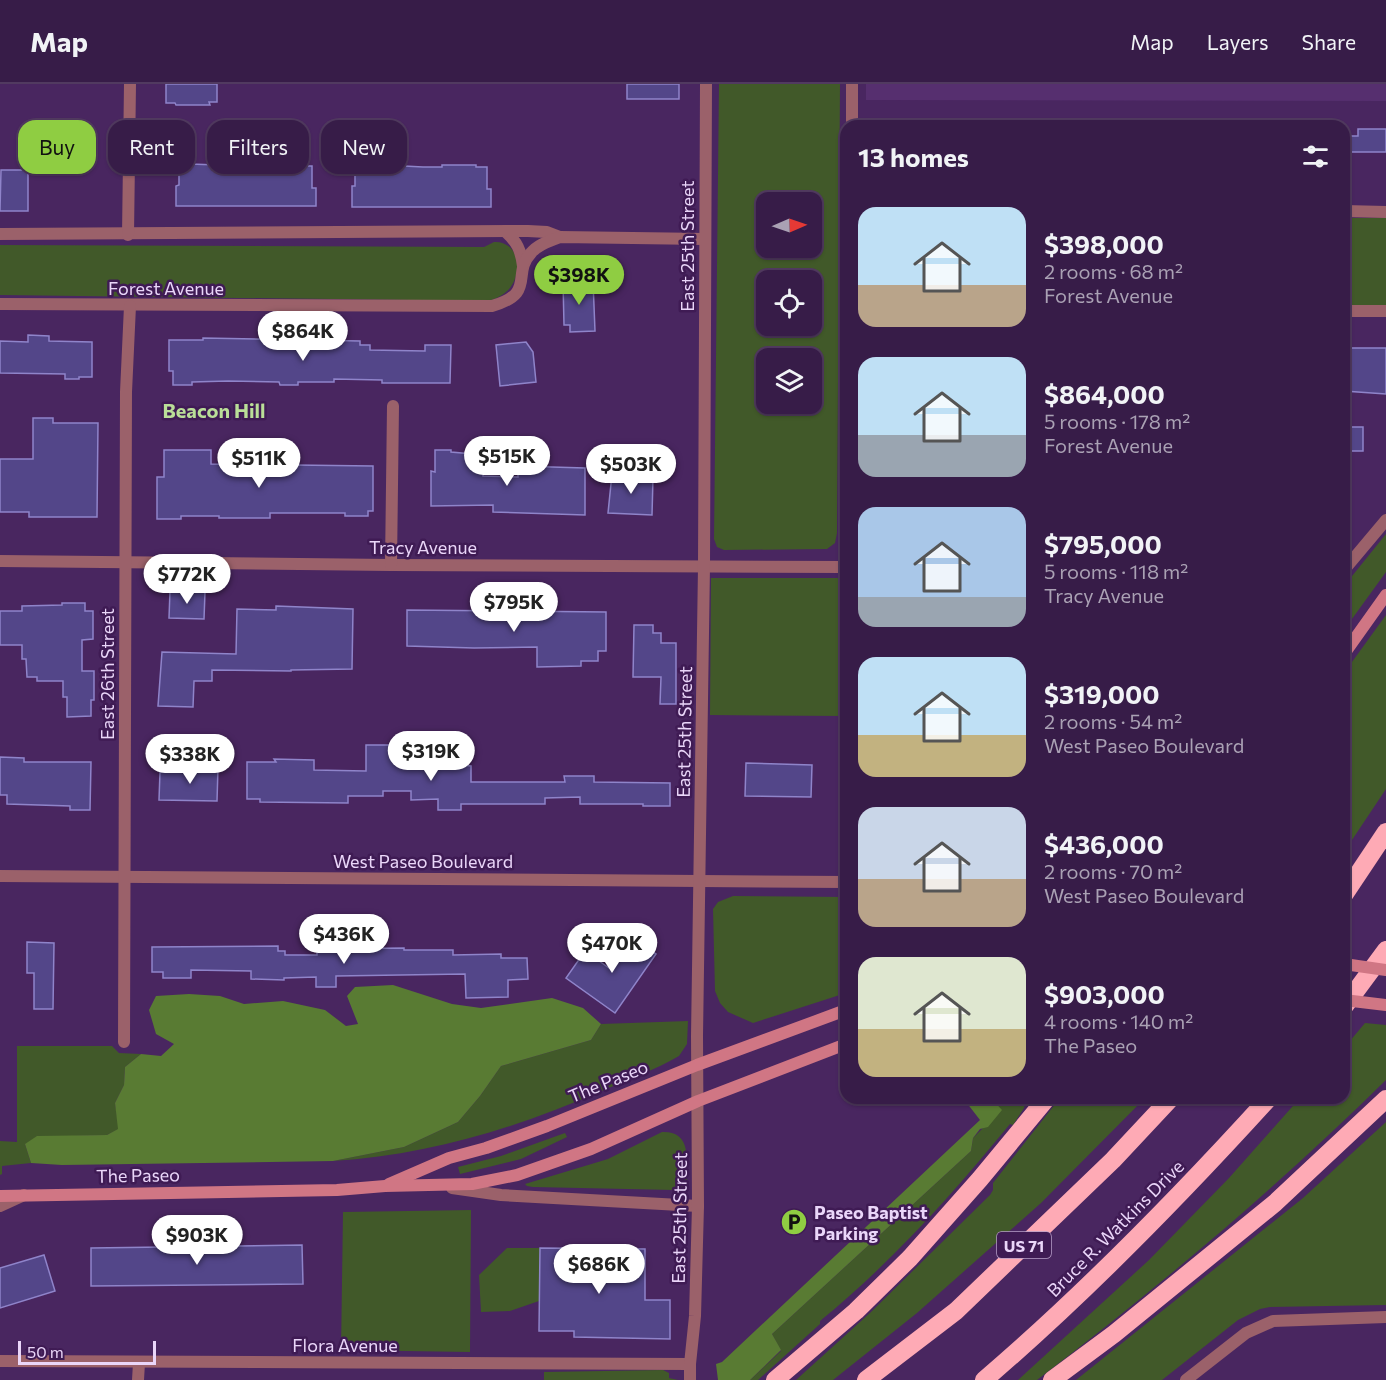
<!DOCTYPE html>
<html lang="en">
<head>
<meta charset="utf-8">
<style>
	:root { --surface:#371c48; --page:#422952; --text:#f1f3f6; --muted:#aaa1b4; --line:#513a60; --accent:#8fcd42 }
	body { margin:0; font-family:Commissioner,sans-serif; background:var(--page); color:var(--text); height:100vh; display:flex; flex-direction:column; font-size:22px; white-space:nowrap }
	* { box-sizing:border-box; margin:0 }
	p { font-size:20px; color:var(--muted) }
	.icon { flex:none; width:33px; height:33px; fill:none; stroke:currentColor; stroke-width:2; stroke-linecap:round; stroke-linejoin:round }
	.map { position:relative; flex:1; overflow:hidden }
	.side { position:absolute; left:840px; top:36px; width:510px; height:984px; display:flex; flex-direction:column; background:var(--surface); border-radius:18px; box-shadow:0 2px 4px #0004,0 0 0 2px var(--line) }
	.side>* { flex:none }
	.guide { position:absolute; left:18px; top:36px; width:570px; height:54px; display:flex; gap:12px }
	.needle { width:39px; rotate:88deg }
	.controls { position:absolute; left:756px; top:108px; display:grid; gap:12px }
	.controls a { display:grid; place-items:center; width:66px; height:66px; border-radius:12px; background:var(--surface); box-shadow:0 2px 4px #0004,0 0 0 2px var(--line); font-size:30px }
	.scale { position:absolute; left:18px; bottom:15px; width:138px; box-sizing:border-box; padding-left:6px; border:3px solid #ead6f9; border-top:0; font-size:16px; line-height:21px; white-space:nowrap; color:#ead6f9; -webkit-text-stroke:4px #3f1b54; paint-order:stroke }
	.price { position:absolute; translate:-50% -51px; padding:0 14px; border-radius:21px; background:#fff; color:#222; font-size:20px; line-height:39px; filter:drop-shadow(0 2px 3px #0008) }
	.price::after { content:''; position:absolute; left:50%; top:36px; width:18px; height:14px; margin-left:-9px; background:inherit; clip-path:polygon(0 0,100% 0,50% 100%) }
	.price.selected { background:var(--accent); color:#111 }
	ul { padding:0; list-style:none }
	li { display:flex; align-items:center; gap:18px; height:150px; padding:0 18px }
	li span { display:grid; place-items:center; flex:none; width:168px; height:120px; border-radius:18px; color:#555 }
	li>.icon { margin-inline-start:auto }
	span .icon { width:72px; height:72px; fill:#fffc; stroke-width:1 }
	li b { font-size:26px }
	h2 { display:flex; justify-content:space-between; align-items:center; height:72px; padding:0 18px; font-size:26px }
	.tag { padding:0 21px; border-radius:18px; background:var(--surface); box-shadow:0 2px 4px #0004,0 0 0 2px var(--line); font-size:21px; line-height:54px }
	.tag.selected { background:var(--accent); color:#111 }
	header { display:flex; align-items:center; gap:36px; box-sizing:border-box; height:84px; padding:0 30px; background:var(--surface); border-bottom:2px solid var(--line) }
	header strong { font-size:28px }
	nav { display:flex; gap:33px; margin-inline-start:auto; font-size:21px }
	.map>svg:first-child { display:block }
</style>
</head>
<body>
<header>
<strong>Map</strong>
<nav><a>Map</a><a>Layers</a><a>Share</a></nav>
</header>
<div class="map">
<svg width="1386" height="1296" viewBox="0 0 1386 1296">
	<rect width="100%" height="100%" fill="#492660"/>
	<polygon fill="#562f6f" points="866,0 1386,0 1386,17 866,16"/>
	<g fill="#415929" fill-rule="evenodd">
		<path d="M719 0H840L837 449 835 459 827 465 724 466 717 463 714 455ZM766 118H812V164H766ZM766 196H812V242H766ZM766 274H812V320H766Z"/>
		<rect x="1344" y="134" width="42" height="88"/>
		<path d="M494 158C519 157 523 187 510 204 504 211 497 214 489 217L0 211V161L484 163Z"/>
		<polygon points="1386,450 1386,488 1344,546 1344,502"/>
		<polygon points="711,494 846,494 846,632 710,631"/>
		<polygon points="1386,531 1386,705 1344,768 1344,589"/>
		<polygon points="733,812 846,813 846,909 753,939 728,928 720,919 715,907 713,825 718,818"/>
		<path d="M688 937 687 960 679 972C655 986 629 995 604 1006 517 1044 428 1071 333 1077L404 1063 458 1038 480 1012 501 982 591 956 601 940Z"/>
		<path d="M1365 939 1386 941V996C1276 1104 1159 1203 1037 1296H1018L1149 1176 1229 1094 1300 1014H1344V964Z"/>
		<polygon points="17,962 112,962 119,969 141,970 125,983 124,1001 115,1019 119,1045 107,1051 74,1052 25,1060 31,1079 2,1082 2,1090 0,1091 0,1057 17,1058"/>
		<path d="M991 1014H1027L1024 1024 1013 1041 1010 1040C952 1111 891 1179 820 1237V1240L758 1296H750L781 1267 772 1250 971 1067 973 1054 1001 1026Z"/>
		<polygon points="1060,1014 1145,1014 1041,1119 917,1229 833,1296 796,1296 871,1228 990,1111 993,1106 993,1099"/>
		<polygon points="1386,1038 1386,1221 1270,1223 1260,1225 1238,1236 1162,1296 1076,1296 1303,1114"/>
		<path d="M662 1048C693 1047 686 1077 687 1099L684 1105 674 1106 533 1103 527 1102 525 1100 608 1075Z"/>
		<polygon points="565,1049 567,1053 521,1075 460,1090 458,1083 501,1072"/>
		<polygon points="471,1126 470,1268 341,1266 343,1128"/>
		<polygon points="507,1164 540,1164 539,1217 510,1227 481,1228 479,1191"/>
		<polygon points="663,1286 669,1289 669,1294 678,1296 544,1296 544,1288"/>
	</g>
	<g fill="#597b33">
		<polygon points="393,901 452,920 481,924 552,914 583,924 601,940 591,956 501,982 480,1012 458,1038 404,1063 333,1077 62,1081 31,1079 25,1060 37,1052 107,1051 118,1045 115,1019 124,1001 125,983 141,970 161,972 174,960 156,950 149,926 156,912 189,910 220,912 244,920 283,917 325,926 346,942 358,940 347,912 355,903"/>
		<polygon points="963,1014 991,1014 1002,1026 988,1043 980,1045 973,1054 971,1067 772,1250 781,1266 750,1296 718,1296 716,1280 722,1278 980,1036"/>
	</g>
	<g fill="#534689" stroke="#8f84ca" stroke-width="1.5">
		<polygon points="166,0 217,0 217,18 209,18 210,21 176,21 175,19 166,19"/>
		<rect x="627" y="0" width="52" height="15"/>
		<polygon points="1358,45 1386,45 1386,68 1344,68 1344,52 1358,52"/>
		<polygon points="190,80 245,82 267,82 267,80 301,80 301,82 312,82 312,104 316,104 316,122 176,122 176,102 179,101 179,82 190,82"/>
		<polygon points="366,80 423,83 442,83 442,81 476,81 476,83 487,83 487,105 491,105 491,123 352,123 352,102 355,102 355,82 366,82"/>
		<polygon points="1,86 28,86 28,127 0,127"/>
		<polygon points="593,197 595,247 570,248 570,241 564,241 563,198"/>
		<polygon points="28,251 49,252 49,257 92,258 92,293 79,293 79,295 65,295 65,290 0,289 0,257 28,258"/>
		<polygon points="203,254 360,257 360,261 370,261 370,266 425,267 425,261 451,261 450,299 382,299 382,296 334,295 334,298 298,298 298,301 280,301 279,298 228,297 192,298 192,301 173,301 173,287 169,287 169,256 203,256"/>
		<polygon points="526,258 533,268 536,298 500,302 496,261"/>
		<polygon points="1344,264 1386,264 1386,310 1344,307"/>
		<polygon points="33,334 53,334 53,339 98,339 97,433 29,433 29,428 0,428 0,375 33,375"/>
		<rect x="1344" y="343" width="19" height="24"/>
		<polygon points="164,366 211,366 211,380 373,382 373,427 368,427 368,432 345,432 345,429 270,429 270,434 219,434 219,432 181,432 181,435 157,435 157,393 164,393"/>
		<polygon points="435,366 451,366 451,368 484,371 483,392 518,393 518,382 585,384 585,431 493,428 493,421 431,422 431,387 435,388"/>
		<polygon points="612,390 625,390 625,393 653,394 652,431 608,429"/>
		<polygon points="170,507 205,508 204,535 169,534"/>
		<polygon points="62,519 85,519 85,527 93,527 93,555 82,556 82,587 94,587 94,616 91,616 91,632 67,633 67,613 63,613 63,597 37,597 37,593 27,593 26,575 22,575 22,561 0,561 0,527 22,527 22,522 62,521"/>
		<polygon points="276,522 353,525 352,585 291,586 291,587 212,586 212,597 194,597 193,623 158,622 162,568 236,570 237,525 276,526"/>
		<polygon points="407,526 606,528 606,567 598,567 598,577 581,577 581,582 537,583 537,563 474,564 407,562"/>
		<polygon points="634,541 653,541 653,549 661,549 661,559 676,559 676,620 660,620 661,593 633,593"/>
		<polygon points="438,656 461,656 462,681 471,682 471,698 565,698 564,692 594,692 594,698 670,699 670,722 643,722 643,720 580,720 580,713 545,714 545,720 461,720 461,726 438,726 438,715 411,716 411,707 383,707 383,712 348,712 348,719 260,718 260,715 247,715 247,678 276,678 274,675 314,676 314,686 366,687 366,661 438,661"/>
		<polygon points="0,673 24,674 24,678 91,678 90,726 70,726 70,722 7,720 7,711 0,711"/>
		<polygon points="746,679 812,681 811,713 745,712"/>
		<polygon points="197,684 218,684 217,717 159,716 160,688 197,688"/>
		<polygon points="631,853 656,870 615,929 566,894 585,867 609,884"/>
		<polygon points="27,858 54,859 53,925 34,925 34,889 27,889"/>
		<polygon points="278,862 278,867 285,867 285,871 317,871 317,865 404,864 404,866 453,866 453,871 501,870 501,874 527,874 528,895 508,896 508,913 466,914 465,890 336,892 336,903 316,903 316,893 284,894 284,896 251,895 251,887 191,886 191,894 163,894 163,888 152,888 152,863"/>
		<polygon points="302,1161 303,1200 91,1202 91,1164"/>
		<polygon points="540,1164 645,1165 645,1216 670,1216 670,1255 574,1253 574,1247 539,1247"/>
		<polygon points="44,1171 55,1207 0,1224 0,1184"/>
	</g>
	<g fill="none" stroke-linecap="round" stroke-linejoin="round">
		<g stroke="#9b616a" stroke-width="12">
			<polyline points="852,0 852,42"/>
			<polyline points="1344,127 1386,128"/>
			<path d="M505 147C517 158 521 166 523 182"/>
			<polyline points="0,150 528,147 547,148 560,153"/>
			<polyline points="128,151 130,0"/>
			<path d="M0 220 492 222C537 209 511 190 531 169 538 160 550 157 560 153L705 155"/>
			<polyline points="1344,227 1386,227"/>
			<polyline points="0,477 391,481 846,483"/>
			<polyline points="391,481 393,322"/>
			<polyline points="1344,486 1386,436"/>
			<polyline points="0,792 846,798"/>
			<polyline points="124,958 126,308 130,222"/>
			<polyline points="452,1104 501,1111 698,1122"/>
			<polyline points="0,1122 24,1111"/>
			<polyline points="0,1277 690,1280"/>
			<polyline points="138,1296 139,1279"/>
			<polyline points="1186,1296 1246,1249 1273,1237 1386,1233"/>
		</g>
		<polyline stroke="#9b616a" stroke-width="12" points="690,1296 690,1280 695,1232 698,1122 697,952 704,482 706,0"/>
		<g stroke="#d07684" stroke-width="12">
			<polyline points="1344,570 1386,511"/>
			<polyline points="389,1100 449,1074 486,1064 547,1042 697,981 846,926"/>
			<polyline points="0,1112 337,1106 385,1102 472,1100 517,1091 591,1065 698,1017 846,960"/>
		</g>
		<g stroke="#feaab5" stroke-width="18">
			<polyline points="1344,811 1386,748"/>
			<polyline points="1344,923 1386,866"/>
			<polyline points="775,1296 856,1227 910,1174 980,1095 1047,1014"/>
			<polyline points="866,1296 956,1227 1113,1076 1171,1014"/>
			<path d="M984 1296C1086 1209 1179 1113 1269 1014"/>
			<polyline points="1052,1296 1114,1250 1275,1119 1386,1015"/>
		</g>
		<g stroke="#d07684" stroke-width="12">
			<polyline points="1344,880 1386,886"/>
			<polyline points="1344,916 1386,921"/>
		</g>
	</g>
	<defs>
		<symbol id="parking-disc" viewBox="-11 -11 22 22"><circle r="9.5" fill="#8fcd42" stroke="#3f1b54"/><path d="M-3.5-5.5H1a3.5 3.5 0 0 1 0 7H-1V5.5H-3.5ZM-1-3.4V-.6H.8a1.4 1.4 0 0 0 0-2.8Z" fill="#111"/></symbol>
	</defs>
	<g fill-rule="evenodd">
		<use href="#parking-disc" x="779" y="1123" width="30" height="30"/>
	</g>
	<g text-anchor="middle" dominant-baseline="central" stroke-width="5" stroke-linejoin="round" paint-order="stroke">
		<rect fill="#3f1b54" stroke="#b79ec8" stroke-width="1.5" x="997" y="1148" width="54" height="26" rx="4.5"/>
		<g font-size="16" font-weight="bold" fill="#ead6f9">
			<text x="1024" y="1161">US 71</text>
		</g>
		<g font-size="18" fill="#ead6f9" stroke="#3f1b54">
			<text transform="translate(687 162) rotate(-90)">East 25th Street</text>
			<text x="166" y="204">Forest Avenue</text>
			<text x="423" y="463">Tracy Avenue</text>
			<text transform="translate(107 590) rotate(-90)">East 26th Street</text>
			<text transform="translate(684 648) rotate(-89)">East 25th Street</text>
			<text x="423" y="777">West Paseo Boulevard</text>
			<text transform="translate(608 997) rotate(-22)">The Paseo</text>
			<text transform="translate(138 1091) rotate(-1)">The Paseo</text>
			<text transform="translate(679 1134) rotate(-89)">East 25th Street</text>
			<text transform="translate(1115 1144) rotate(-45)">Bruce R. Watkins Drive</text>
			<text x="345" y="1261">Flora Avenue</text>
		</g>
		<g font-size="18" font-weight="bold" fill="#ead6f9" stroke="#3f1b54" text-anchor="start">
			<text x="814" y="1128">Paseo Baptist<tspan x="814" dy="21">Parking</tspan></text>
		</g>
		<g font-size="20" font-weight="bold" fill="#bade98" stroke="#3f1b54">
			<text x="214" y="326">Beacon Hill</text>
		</g>
	</g>
</svg>
<div class="controls">
<a><svg class="needle" viewBox="-14 -14 28 28"><path d="M0-13l5 13h-10z" fill="#e53935"/><path d="M0 13l5-13h-10z" fill="#aaa1b4"/></svg></a>
<a><svg class="icon" aria-label="locate" viewBox="0 0 24 24"><circle cx="12" cy="12" r="6"/><path d="M12 2v4M12 18v4M2 12h4M18 12h4"/></svg></a>
<a><svg class="icon" aria-label="layers" viewBox="0 0 24 24"><path d="M12 4l9 5-9 5-9-5zM3 14l9 5 9-5"/></svg></a>
</div>
<div class="scale">50 m</div>
<b class="price selected" style="left:579px;top:222px">$398K</b>
<b class="price" style="left:303px;top:278px">$864K</b>
<b class="price" style="left:507px;top:403px">$515K</b>
<b class="price" style="left:259px;top:405px">$511K</b>
<b class="price" style="left:631px;top:411px">$503K</b>
<b class="price" style="left:187px;top:521px">$772K</b>
<b class="price" style="left:514px;top:549px">$795K</b>
<b class="price" style="left:431px;top:698px">$319K</b>
<b class="price" style="left:190px;top:701px">$338K</b>
<b class="price" style="left:344px;top:881px">$436K</b>
<b class="price" style="left:612px;top:890px">$470K</b>
<b class="price" style="left:197px;top:1182px">$903K</b>
<b class="price" style="left:599px;top:1211px">$686K</b>
<div class="guide">
<a class="tag selected">Buy</a>
<a class="tag">Rent</a>
<a class="tag">Filters</a>
<a class="tag">New</a>
</div>
<section class="side">
<h2>13 homes<svg class="icon" aria-label="filters" viewBox="0 0 24 24"><path d="M4 7h16M4 17h16"/><circle cx="9" cy="7" r="2"/><circle cx="15" cy="17" r="2"/></svg></h2>
<ul>
<li><span style="background:linear-gradient(#bfe0f5 65%,#b9a48a 0)"><svg class="icon" aria-label="home" viewBox="0 0 24 24"><path d="M3 11l9-7 9 7M6 9v11h12V9"/></svg></span><div><b>$398,000</b><p>2 rooms · 68 m²</p><p>Forest Avenue</p></div></li>
<li><span style="background:linear-gradient(#bfe0f5 65%,#9aa5b1 0)"><svg class="icon" aria-label="home" viewBox="0 0 24 24"><path d="M3 11l9-7 9 7M6 9v11h12V9"/></svg></span><div><b>$864,000</b><p>5 rooms · 178 m²</p><p>Forest Avenue</p></div></li>
<li><span style="background:linear-gradient(#a9c7e8 75%,#9aa5b1 0)"><svg class="icon" aria-label="home" viewBox="0 0 24 24"><path d="M3 11l9-7 9 7M6 9v11h12V9"/></svg></span><div><b>$795,000</b><p>5 rooms · 118 m²</p><p>Tracy Avenue</p></div></li>
<li><span style="background:linear-gradient(#bfe0f5 65%,#c2b280 0)"><svg class="icon" aria-label="home" viewBox="0 0 24 24"><path d="M3 11l9-7 9 7M6 9v11h12V9"/></svg></span><div><b>$319,000</b><p>2 rooms · 54 m²</p><p>West Paseo Boulevard</p></div></li>
<li><span style="background:linear-gradient(#c9d6e8 60%,#b9a48a 0)"><svg class="icon" aria-label="home" viewBox="0 0 24 24"><path d="M3 11l9-7 9 7M6 9v11h12V9"/></svg></span><div><b>$436,000</b><p>2 rooms · 70 m²</p><p>West Paseo Boulevard</p></div></li>
<li><span style="background:linear-gradient(#dfe7d0 60%,#c2b280 0)"><svg class="icon" aria-label="home" viewBox="0 0 24 24"><path d="M3 11l9-7 9 7M6 9v11h12V9"/></svg></span><div><b>$903,000</b><p>4 rooms · 140 m²</p><p>The Paseo</p></div></li>
</ul>
</section>
</div>
</body>
</html>
